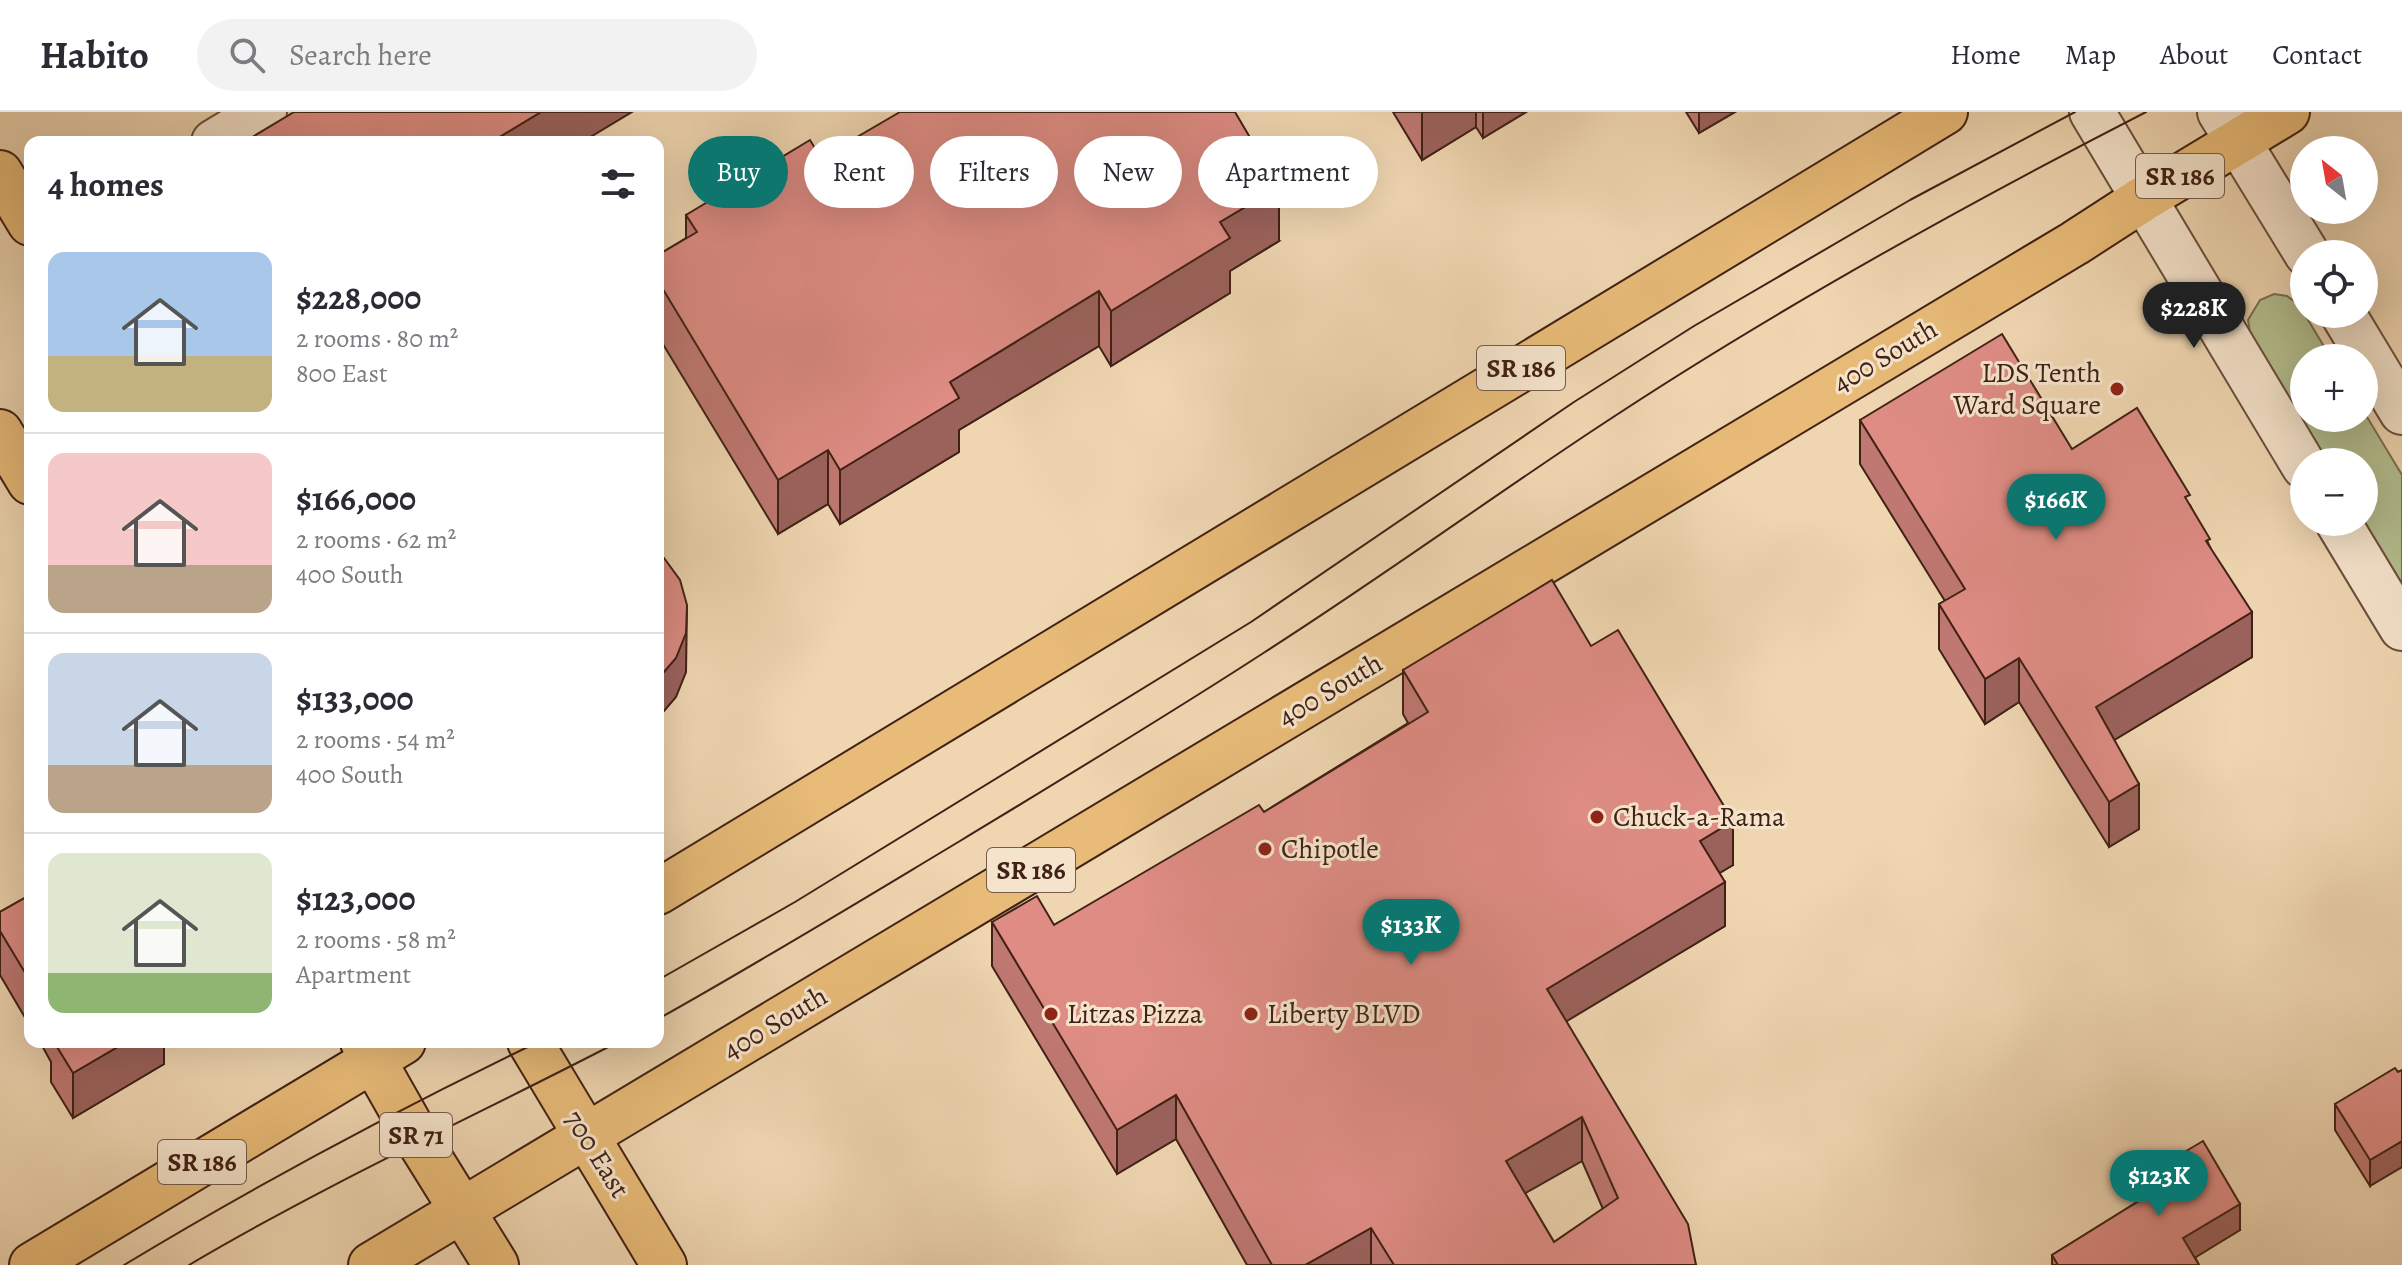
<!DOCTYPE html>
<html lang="en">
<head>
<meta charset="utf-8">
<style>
	:root { --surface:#fff; --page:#f2f2f3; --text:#2b2b33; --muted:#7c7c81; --line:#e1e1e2; --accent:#0f766e }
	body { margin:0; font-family:Alegreya,serif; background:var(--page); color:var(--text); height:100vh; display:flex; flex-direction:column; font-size:30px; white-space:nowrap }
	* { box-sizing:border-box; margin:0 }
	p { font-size:26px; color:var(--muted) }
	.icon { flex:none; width:44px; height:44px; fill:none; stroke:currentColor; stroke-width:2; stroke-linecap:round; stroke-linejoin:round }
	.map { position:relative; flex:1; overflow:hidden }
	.details { position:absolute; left:24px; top:24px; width:640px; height:912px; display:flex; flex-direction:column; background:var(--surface); border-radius:16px; box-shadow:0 8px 32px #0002 }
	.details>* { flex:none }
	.top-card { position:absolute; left:688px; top:24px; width:760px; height:72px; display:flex; gap:16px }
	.needle { width:52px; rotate:329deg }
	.tools { position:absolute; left:2290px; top:24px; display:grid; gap:16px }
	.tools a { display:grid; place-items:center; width:88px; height:88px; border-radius:50%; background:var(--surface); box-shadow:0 8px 32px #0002; font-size:40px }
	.price { position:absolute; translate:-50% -68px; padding:0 18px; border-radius:28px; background:var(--accent); color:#fff; font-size:26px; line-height:52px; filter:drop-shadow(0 2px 4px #0008) }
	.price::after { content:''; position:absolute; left:50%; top:48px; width:24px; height:18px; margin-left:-12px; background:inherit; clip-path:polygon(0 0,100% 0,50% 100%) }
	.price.current { background:#222; color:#fff }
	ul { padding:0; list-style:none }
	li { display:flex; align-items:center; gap:24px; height:200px; padding:0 24px }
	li+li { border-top:2px solid var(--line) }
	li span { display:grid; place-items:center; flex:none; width:224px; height:160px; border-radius:16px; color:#555 }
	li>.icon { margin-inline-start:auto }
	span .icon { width:96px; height:96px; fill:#fffc; stroke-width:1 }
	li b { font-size:34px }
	h2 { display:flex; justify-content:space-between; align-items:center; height:96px; padding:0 24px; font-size:34px }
	.chip { padding:0 28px; border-radius:36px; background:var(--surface); box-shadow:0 8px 32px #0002; font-size:28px; line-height:72px }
	.chip.current { background:var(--accent); color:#fff }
	header { display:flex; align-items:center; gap:48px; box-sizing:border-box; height:112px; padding:0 40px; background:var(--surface); border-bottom:2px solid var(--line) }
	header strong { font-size:38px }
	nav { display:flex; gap:44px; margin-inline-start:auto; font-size:28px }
	.search { width:560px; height:72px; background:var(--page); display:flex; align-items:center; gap:20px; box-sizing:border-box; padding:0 28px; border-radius:44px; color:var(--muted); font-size:30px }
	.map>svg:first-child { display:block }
</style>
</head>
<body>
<header>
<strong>Habito</strong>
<div class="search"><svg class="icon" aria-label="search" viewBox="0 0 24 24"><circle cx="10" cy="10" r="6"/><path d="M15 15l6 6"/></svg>Search here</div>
<nav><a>Home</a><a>Map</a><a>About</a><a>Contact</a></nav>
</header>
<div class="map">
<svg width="2402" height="1153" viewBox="0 0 2402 1153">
	<rect width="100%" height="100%" fill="#efd6b1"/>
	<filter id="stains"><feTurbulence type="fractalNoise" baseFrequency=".0025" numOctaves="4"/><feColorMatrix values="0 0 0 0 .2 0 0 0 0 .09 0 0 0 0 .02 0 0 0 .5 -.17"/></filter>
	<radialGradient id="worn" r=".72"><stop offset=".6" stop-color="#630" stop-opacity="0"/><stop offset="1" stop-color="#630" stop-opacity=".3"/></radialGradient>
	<polygon fill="#b4bf90" stroke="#7a7052" stroke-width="2" points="2274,182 2287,184 2299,193 2331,246 2304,246 2304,306 2364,306 2364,300 2402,363 2402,476 2362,410 2364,410 2364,350 2326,350 2251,227 2248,208 2260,188"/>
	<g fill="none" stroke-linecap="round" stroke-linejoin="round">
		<defs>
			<g id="minor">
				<polyline points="2092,0 2304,354"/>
				<polyline points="2220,0 2307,142"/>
				<polyline points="214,30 264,0"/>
				<polyline points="2343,202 2402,300"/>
				<polyline points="2338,410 2402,516"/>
			</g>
			<g id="major">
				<polyline points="0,61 30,111"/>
				<polyline points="0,320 30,370"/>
				<polyline points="658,780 1945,0"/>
				<polyline points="363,930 419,1029 496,1153"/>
				<polyline points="530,930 664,1153"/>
				<polyline points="32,1153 403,930"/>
				<polyline points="371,1153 2075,131 2143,87 2287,0"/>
			</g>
		</defs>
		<use href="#minor" stroke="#6c4e3c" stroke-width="48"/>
		<use href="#major" stroke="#402115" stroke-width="48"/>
		<use href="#minor" stroke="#f5e4cc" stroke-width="44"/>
		<use href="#major" stroke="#e8bb78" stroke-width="44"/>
		<g stroke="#402115" stroke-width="2">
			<polyline points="658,868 795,790 1251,510 1574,290 1694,214 1910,88 2075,0"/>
			<path d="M658 907C760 850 860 789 960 729 1062 667 1165 605 1265 540 1376 469 1482 392 1592 319 1769 201 1957 97 2146 0"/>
			<path d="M124 1153C258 1072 397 998 538 930"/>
			<path d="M189 1153C328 1071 475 1004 618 930"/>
		</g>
	</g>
	<g fill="#bf7872" stroke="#402115" stroke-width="2" fill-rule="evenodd">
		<polygon points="1393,0 1526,0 1483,26 1476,15 1422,48"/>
		<polygon points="1686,0 1735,0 1699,21"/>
		<polygon points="821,46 1279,129 1230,159 1230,181 1111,254 1099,234 959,318 959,340 840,412 828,392 778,422 658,224 658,143 686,126 686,103"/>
		<polygon points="1860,308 2072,337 2190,393 2210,435 2252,545 2114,628 2139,717 2109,735 2019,590 1985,612 1939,537 1939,492 1945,489 1860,352"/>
		<path d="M1591 534 1733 753 1719 761 1725 814 1566 909 1696 1153H1247L1176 1027 1117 1062 992 854V810L1054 813 1264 700 1408 611 1403 602V558ZM1582 1049 1603 1097 1554 1130 1525 1081Z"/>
		<polygon points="30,783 30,914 0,863 0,800"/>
		<polygon points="40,930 164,930 164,952 73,1006 51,970 51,950"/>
		<polygon points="2398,960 2370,1074 2335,1018 2335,992"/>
		<polygon points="2161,1054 2240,1118 2195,1145 2199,1153 2052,1153 2052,1143 2161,1075"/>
	</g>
	<g fill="#9b625c" stroke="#402115" stroke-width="2">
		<polygon points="541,0 632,0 582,30 491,30"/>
		<polygon points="1422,0 1476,0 1476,15 1422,48"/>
		<polygon points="1483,0 1526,0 1483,26"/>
		<polygon points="1699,0 1735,0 1699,21"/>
		<polygon points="1279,75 1279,129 1230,159 1230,181 1111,254 1111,199 1220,110"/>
		<polygon points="1099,179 1099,234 959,318 959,340 840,412 840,358 950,270"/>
		<polygon points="828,338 828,392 778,422 778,368"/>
		<polygon points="687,493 686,560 676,585 658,606 658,567"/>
		<polygon points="2252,500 2252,545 2096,639 2096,595"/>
		<polygon points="2019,546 2019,590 1985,612 1985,567"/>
		<polygon points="2139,672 2139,717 2109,735 2109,690"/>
		<polygon points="1733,709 1733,753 1700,773 1700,729"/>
		<polygon points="1725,770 1725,814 1547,921 1547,877"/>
		<polygon points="126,930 164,930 164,952 73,1006 73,961"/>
		<polygon points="1176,983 1176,1027 1117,1062 1117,1018"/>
		<polygon points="1582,1005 1582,1049 1506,1092 1506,1049"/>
		<polygon points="2402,1029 2402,1055 2370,1074 2370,1048"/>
		<polygon points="2240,1092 2240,1118 2183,1153 2183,1126"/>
		<polygon points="1371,1116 1371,1153 1305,1153"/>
	</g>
	<g fill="#de8c84" stroke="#402115" stroke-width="2" fill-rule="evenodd">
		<polygon points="294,0 541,0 491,30 244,30"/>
		<polygon points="900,0 1235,0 1279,75 1220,110 1230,126 1111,199 1099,179 950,270 959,286 840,358 828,338 778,368 658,169 658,143 697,120 686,103 810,28 821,46"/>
		<polygon points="2002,222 2072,337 2137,296 2190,383 2185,385 2210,427 2206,429 2252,500 2096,595 2139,672 2109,690 2019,546 1985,567 1939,492 1965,477 1860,308"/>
		<polygon points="658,442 664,446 680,468 687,493 686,521 676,546 658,567"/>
		<path d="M1552 468 1591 534 1618 518 1733 709 1700 729 1725 770 1547 877 1688 1112 1696 1153H1394L1371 1116 1305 1153H1272L1176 983 1117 1018 992 810 1037 784 1054 813 1259 693 1264 700 1428 600 1403 558ZM1582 1005 1618 1086 1554 1130 1506 1049Z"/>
		<polygon points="30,783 30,869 0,819 0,800"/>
		<polygon points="54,930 126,930 73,961"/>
		<polygon points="2395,956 2398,960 2402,958 2402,1029 2370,1048 2335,992"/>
		<polygon points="2203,1029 2240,1092 2183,1126 2199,1153 2058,1153 2052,1143 2171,1069 2161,1054"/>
	</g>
	<g fill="#8f2418" stroke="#f5e4cc" stroke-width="3">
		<circle cx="2117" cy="277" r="8"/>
		<circle cx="1597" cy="705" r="8"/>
		<circle cx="1265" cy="737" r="8"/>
		<circle cx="1051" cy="902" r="8"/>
		<circle cx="1251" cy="902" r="8"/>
	</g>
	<g text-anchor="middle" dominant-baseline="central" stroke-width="6" stroke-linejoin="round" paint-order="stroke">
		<g fill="#f5e4cc" stroke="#765c4c" stroke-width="2">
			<rect x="2136" y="42" width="88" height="44" rx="6"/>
			<rect x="1477" y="234" width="88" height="44" rx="6"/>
			<rect x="987" y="736" width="88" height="44" rx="6"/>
			<rect x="380" y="1001" width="72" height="44" rx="6"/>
			<rect x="158" y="1028" width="88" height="44" rx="6"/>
		</g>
		<g font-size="26" font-weight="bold" fill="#402115">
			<text x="2180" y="64">SR 186</text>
			<text x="1521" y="256">SR 186</text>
			<text x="1031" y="758">SR 186</text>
			<text x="416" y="1023">SR 71</text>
			<text x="202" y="1050">SR 186</text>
		</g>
		<g font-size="28" fill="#402115" stroke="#f5e4cc">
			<text transform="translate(1885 244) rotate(-31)">400 South</text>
			<text transform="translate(1330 578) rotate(-31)">400 South</text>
			<text transform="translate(775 911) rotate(-31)">400 South</text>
			<text transform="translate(597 1042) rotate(58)">700 East</text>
		</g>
		<g font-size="28" fill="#402115" stroke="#f5e4cc" text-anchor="start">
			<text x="2101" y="261" text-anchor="end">LDS Tenth<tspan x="2101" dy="32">Ward Square</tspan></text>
			<text x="1613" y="705">Chuck-a-Rama</text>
			<text x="1281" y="737">Chipotle</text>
			<text x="1067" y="902">Litzas Pizza</text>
			<text x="1267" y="902">Liberty BLVD</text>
		</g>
	</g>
	<rect width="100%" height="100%" filter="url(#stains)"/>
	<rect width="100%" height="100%" fill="url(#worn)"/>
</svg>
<div class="tools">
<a><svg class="needle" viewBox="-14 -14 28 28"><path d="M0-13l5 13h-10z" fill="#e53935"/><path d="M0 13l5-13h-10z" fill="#7c7c81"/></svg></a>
<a><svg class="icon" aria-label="locate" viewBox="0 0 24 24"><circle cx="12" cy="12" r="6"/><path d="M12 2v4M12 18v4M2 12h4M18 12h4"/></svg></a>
<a>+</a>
<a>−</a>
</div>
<b class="price current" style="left:2194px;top:238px">$228K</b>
<b class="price" style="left:2056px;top:430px">$166K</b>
<b class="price" style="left:1411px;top:855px">$133K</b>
<b class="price" style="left:2159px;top:1106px">$123K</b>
<div class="top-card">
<a class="chip current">Buy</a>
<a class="chip">Rent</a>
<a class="chip">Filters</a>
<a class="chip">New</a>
<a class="chip">Apartment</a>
</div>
<section class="details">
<h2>4 homes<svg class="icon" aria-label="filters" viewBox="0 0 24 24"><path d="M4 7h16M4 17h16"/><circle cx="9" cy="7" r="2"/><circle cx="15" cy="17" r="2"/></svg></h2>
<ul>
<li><span style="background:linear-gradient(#a9c7e8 65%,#c2b280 0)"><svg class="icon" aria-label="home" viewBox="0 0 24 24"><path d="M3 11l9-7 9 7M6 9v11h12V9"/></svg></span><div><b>$228,000</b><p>2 rooms · 80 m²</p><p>800 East</p></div></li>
<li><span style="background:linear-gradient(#f6c9c9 70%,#b9a48a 0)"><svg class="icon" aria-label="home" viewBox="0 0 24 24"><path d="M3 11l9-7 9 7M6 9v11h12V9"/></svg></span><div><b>$166,000</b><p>2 rooms · 62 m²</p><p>400 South</p></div></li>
<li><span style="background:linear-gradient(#c9d6e8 70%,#b9a48a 0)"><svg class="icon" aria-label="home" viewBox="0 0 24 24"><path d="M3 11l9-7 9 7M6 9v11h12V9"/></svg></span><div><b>$133,000</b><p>2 rooms · 54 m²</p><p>400 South</p></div></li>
<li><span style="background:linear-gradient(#dfe7d0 75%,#8fb573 0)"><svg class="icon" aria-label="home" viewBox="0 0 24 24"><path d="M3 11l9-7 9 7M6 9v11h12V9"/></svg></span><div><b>$123,000</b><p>2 rooms · 58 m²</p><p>Apartment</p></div></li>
</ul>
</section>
</div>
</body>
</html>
